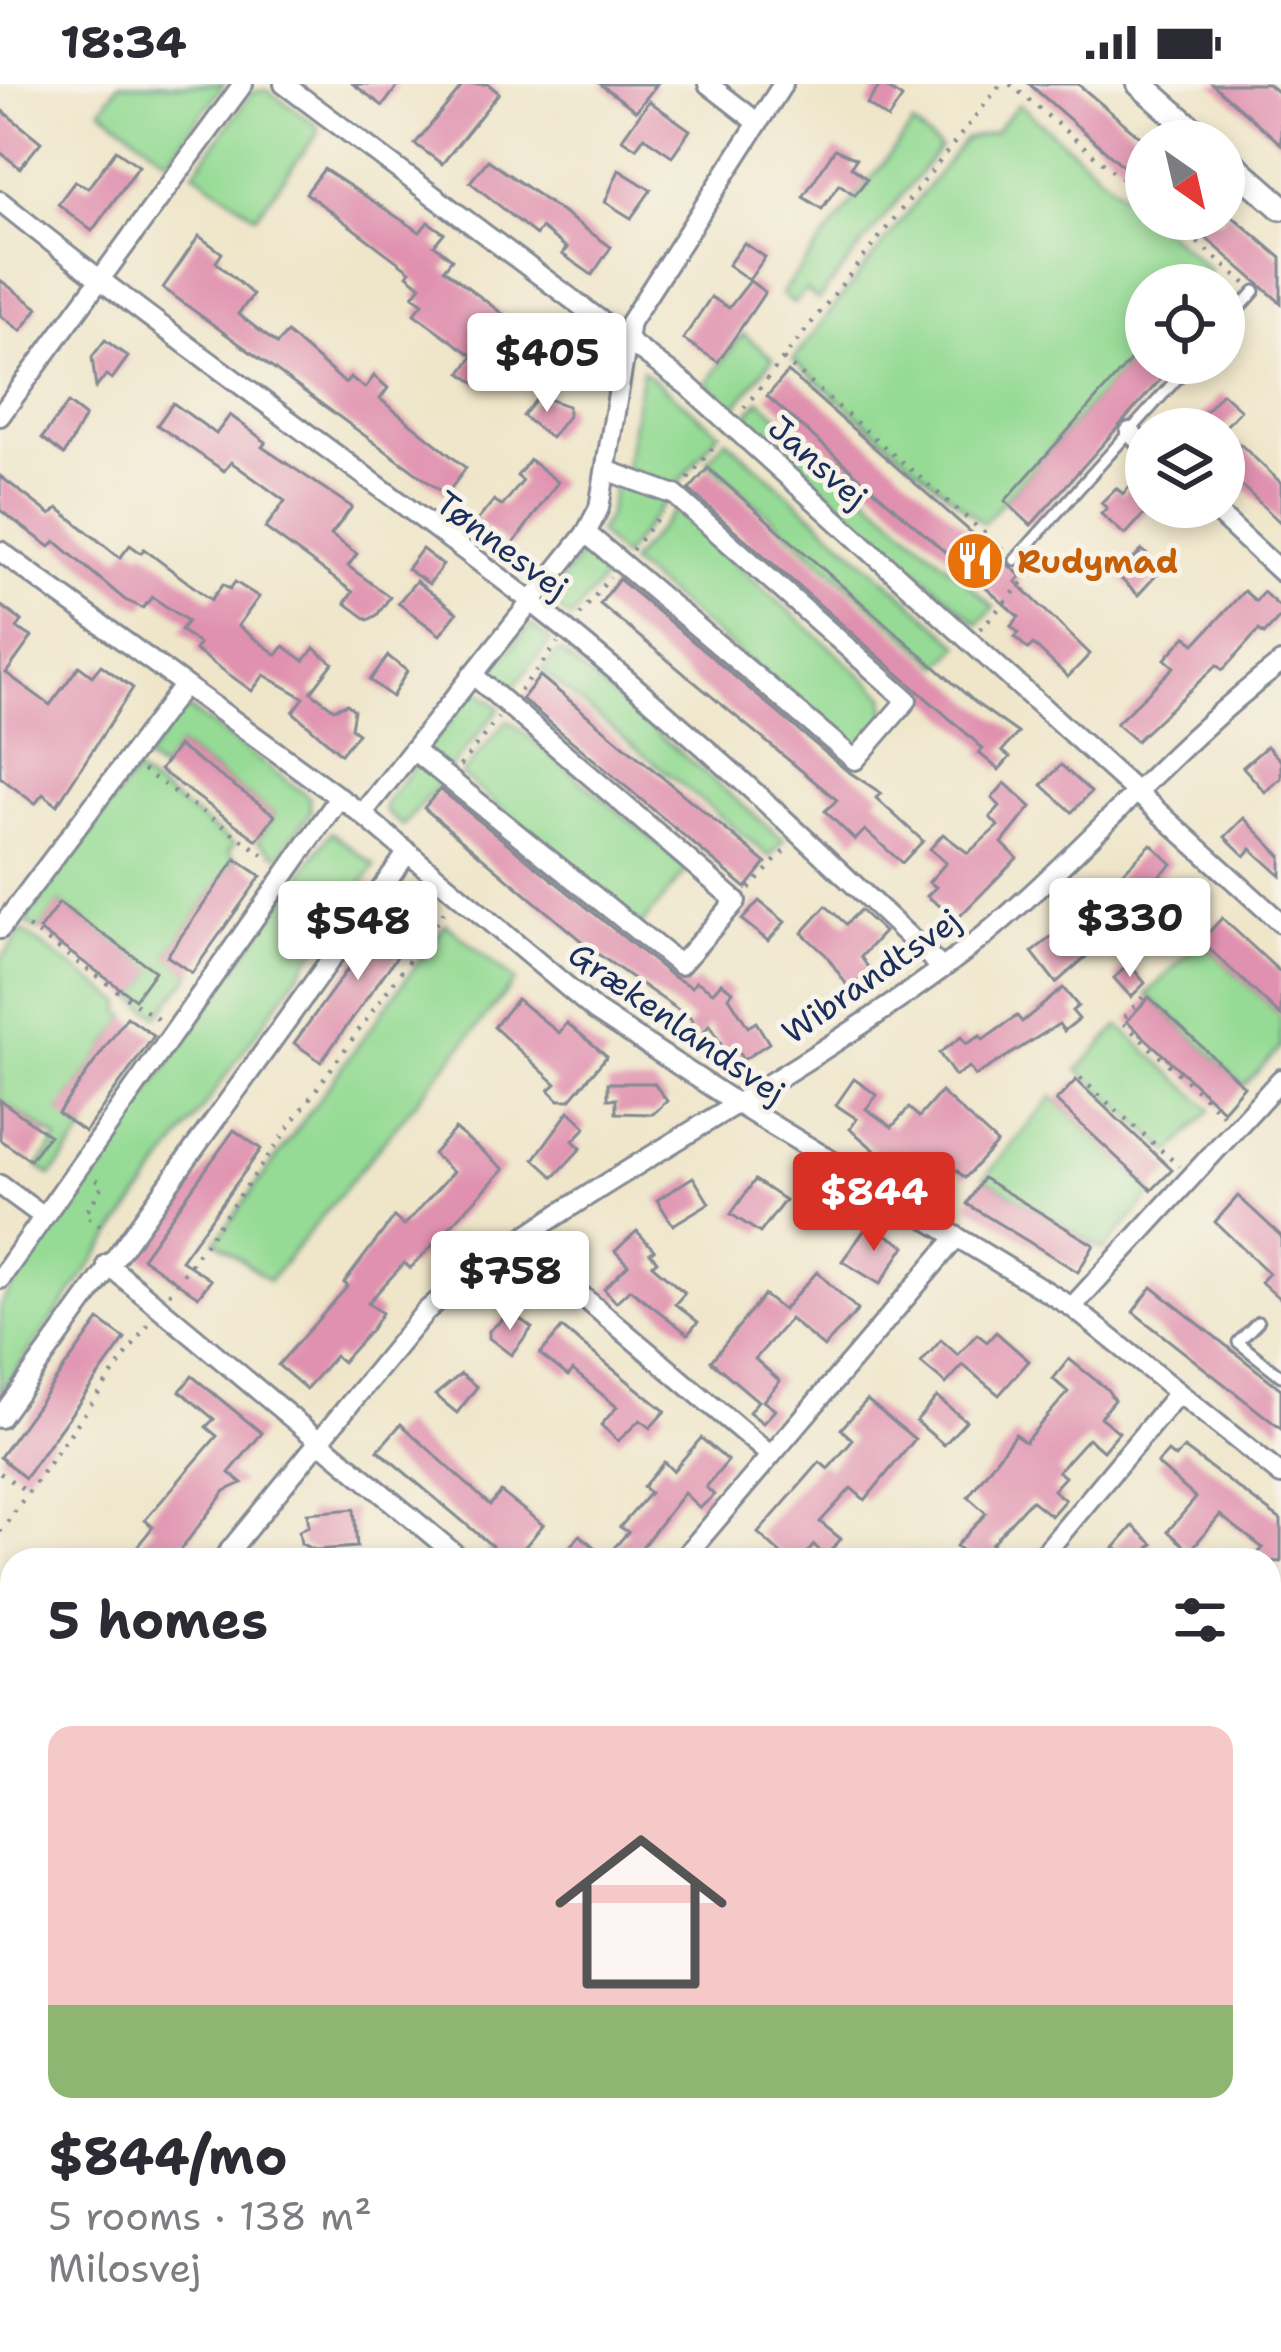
<!DOCTYPE html>
<html lang="en">
<head>
<meta charset="utf-8">
<style>
	:root { --surface:#fff; --page:#f7f7f7; --text:#2b2b33; --muted:#7c7c81; --line:#e1e1e2; --accent:#d93025 }
	body { margin:0; font-family:"Shantell Sans",sans-serif; background:var(--page); color:var(--text); height:100vh; display:flex; flex-direction:column; font-size:45px; white-space:nowrap }
	* { box-sizing:border-box; margin:0 }
	p { font-size:39px; color:var(--muted) }
	.icon { flex:none; width:66px; height:66px; fill:none; stroke:currentColor; stroke-width:2; stroke-linecap:round; stroke-linejoin:round }
	.map { position:relative; flex:1; overflow:hidden }
	.drawer { position:absolute; left:0px; top:1464px; width:1281px; height:804px; display:flex; flex-direction:column; background:var(--surface); border-radius:36px 36px 0 0; box-shadow:0 6px 18px #0003 }
	.drawer>* { flex:none }
	.needle { width:78px; rotate:146deg }
	.fabs { position:absolute; left:1125px; top:36px; display:grid; gap:24px }
	.fabs a { display:grid; place-items:center; width:120px; height:120px; border-radius:50%; background:var(--surface); box-shadow:0 6px 18px #0003; font-size:60px }
	.price { position:absolute; translate:-50% -102px; padding:0 27px; border-radius:12px; background:#fff; color:#222; font-size:39px; line-height:78px; filter:drop-shadow(0 3px 6px #0008) }
	.price::after { content:''; position:absolute; left:50%; top:72px; width:36px; height:27px; margin-left:-18px; background:inherit; clip-path:polygon(0 0,100% 0,50% 100%) }
	.price.selected { background:var(--accent); color:#fff }
	ul { padding:0; list-style:none }
	li { display:grid; align-content:center; gap:24px; height:636px; padding:0 48px }
	li+li { border-top:3px solid var(--line) }
	li span { display:grid; place-items:center; height:372px; border-radius:24px; color:#555 }
	li>.icon { margin-inline-start:auto }
	span .icon { width:216px; height:216px; fill:#fffc; stroke-width:1 }
	li b { font-size:51px }
	h2 { display:flex; justify-content:space-between; align-items:center; height:144px; padding:0 48px; font-size:51px }
	.status { display:flex; justify-content:space-between; align-items:center; height:84px; padding:0 60px; background:var(--surface); direction:ltr }
	.status svg { height:33px; fill:currentColor }
	.map>svg:first-child { display:block }
</style>
</head>
<body>
<div class="status"><b>18:34</b><svg viewBox="0 0 49 12"><path d="M0 12V9h3v3zM5 12V6h3v6zM10 12V3h3v9zM15 12V0h3v12zM26 1h20v11H26zM47 4h2v5h-2z"/></svg></div>
<div class="map">
<svg width="1281" height="2268" viewBox="0 0 1281 2268">
	<rect width="100%" height="100%" fill="#f7f3e8"/>
	<filter id="ink" filterUnits="userSpaceOnUse"><feTurbulence type="fractalNoise" baseFrequency=".00833" numOctaves="2"/><feDisplacementMap in="SourceGraphic" scale="24" xChannelSelector="R" yChannelSelector="G"/><feConvolveMatrix kernelMatrix="1 2 1 2 8 2 1 2 1" color-interpolation-filters="sRGB"/></filter>
	<filter id="wash" filterUnits="userSpaceOnUse"><feTurbulence type="fractalNoise" baseFrequency=".004" numOctaves="4" result="noise"/><feDisplacementMap in="SourceGraphic" scale="48" xChannelSelector="R" yChannelSelector="G"/><feGaussianBlur stdDeviation="2.7" result="paint"/><feColorMatrix in="noise" values="0 0 0 0 0 0 0 0 0 0 0 0 0 0 0 0 0 1.4 0 .05"/><feComposite in="paint" operator="in"/></filter>
	<g filter="url(#wash)">
		<rect width="100%" height="100%" fill="#efe6ca"/>
		<g fill="#96db95" stroke="#58857a" stroke-width="3">
			<polygon points="119,0 224,0 168,76 101,25"/>
			<polygon points="267,6 318,42 317,50 256,132 194,88 253,8"/>
			<polygon points="1019,20 1210,186 1198,201 1146,201 1146,259 983,440 793,276 965,55 994,48"/>
			<polygon points="913,41 940,64 818,216 806,206 794,220 781,210"/>
			<polygon points="743,250 773,274 735,324 706,299"/>
			<polygon points="642,286 719,348 675,404 625,385"/>
			<polygon points="760,316 994,523 978,540 744,334"/>
			<polygon points="726,355 960,561 941,582 707,377"/>
			<polygon points="615,397 667,415 622,474 598,448 608,433"/>
			<polygon points="675,426 885,612 886,632 861,660 851,661 629,479"/>
			<polygon points="588,463 612,484 571,535 549,517 551,509"/>
			<polygon points="531,541 551,557 507,611 485,594"/>
			<polygon points="559,567 784,756 770,773 542,587"/>
			<polygon points="476,605 500,624 449,686 425,667"/>
			<polygon points="189,625 309,713 311,728 278,772 257,756 275,731 179,662 160,686 145,676 179,629"/>
			<polygon points="508,636 688,785 641,842 461,691"/>
			<polygon points="417,678 441,697 403,742 385,728 386,718"/>
			<polygon points="135,688 234,760 228,768 236,775 168,871 192,889 158,932 135,915 154,887 60,819 39,846 24,838"/>
			<polygon points="331,748 375,782 0,1309 0,1221"/>
			<polygon points="446,840 515,897 269,1197 216,1157"/>
			<polygon points="22,847 123,919 121,928 127,933 59,1028 85,1048 51,1092 38,1083 58,1055 0,1016 0,877"/>
			<polygon points="1201,857 1281,932 1281,963 1244,1002 1147,910"/>
			<polygon points="1119,942 1211,1025 1171,1069 1078,986"/>
			<polygon points="1052,1013 1154,1108 1104,1166 984,1094"/>
			<polygon points="1023,2256 1107,2256 1119,2268 1014,2268"/>
		</g>
		<g id="blocks">
			<g fill="#e091af">
				<polygon points="353,0 399,0 383,22"/>
				<polygon points="464,0 488,0 499,9 442,80 415,60"/>
				<polygon points="600,0 657,0 636,27"/>
				<polygon points="881,0 902,14 888,35 867,20"/>
				<polygon points="1029,0 1078,0 1146,58 1146,102"/>
				<polygon points="1212,0 1268,0 1281,11 1281,60"/>
				<polygon points="649,17 690,46 672,72 644,53 636,64 622,55"/>
				<polygon points="0,25 41,58 20,84 0,68"/>
				<polygon points="835,65 856,75 851,83 867,95 855,111 839,100 822,125 803,113"/>
				<polygon points="116,66 139,82 92,147 58,120 75,97 88,104"/>
				<polygon points="488,76 611,163 592,191 562,170 567,164 541,144 536,151 470,98"/>
				<polygon points="324,85 420,148 428,138 444,149 434,161 452,175 444,185 504,231 498,240 538,270 525,294 498,274 478,301 461,289 473,272 414,230 423,219 413,212 421,202 407,191 410,187 306,109"/>
				<polygon points="619,86 651,106 631,134 605,118"/>
				<polygon points="1224,125 1281,174 1281,219 1184,135 1224,135"/>
				<polygon points="199,152 222,169 216,178 253,211 238,230 277,260 287,249 345,299 350,293 365,304 374,292 388,304 380,315 466,384 446,411 163,204"/>
				<polygon points="744,159 765,173 749,196 728,181"/>
				<polygon points="0,196 38,224 21,247 0,231"/>
				<polygon points="750,197 765,208 718,278 683,255 711,213 729,224"/>
				<polygon points="105,256 128,273 112,295 106,291 96,304 92,273"/>
				<polygon points="1146,259 1146,279 1175,279 1031,441 1005,417"/>
				<polygon points="788,288 1021,492 1016,498 1090,570 1068,593 1033,560 1028,565 1015,553 1019,549 1011,542 1019,533 767,312"/>
				<polygon points="1222,309 1241,326 1223,345 1190,345"/>
				<polygon points="539,312 568,322 568,332 551,354 523,332"/>
				<polygon points="68,319 85,332 64,371 42,354"/>
				<polygon points="173,319 216,350 230,331 266,358 262,363 352,423 331,451 357,470 348,482 390,513 377,531 368,536 345,519 353,508 265,444 285,417 231,378 224,387 157,341"/>
				<polygon points="1240,360 1281,399 1281,439 1224,385"/>
				<polygon points="530,376 558,398 511,463 477,437 494,416 502,422 523,397 517,392"/>
				<polygon points="708,384 977,620 1018,649 1002,667 1010,673 999,686 979,669 983,665 974,656 689,406"/>
				<polygon points="0,392 51,431 58,424 120,474 130,461 141,469 144,465 211,516 223,500 230,505 235,498 259,513 238,542 277,571 284,562 304,577 314,564 333,579 311,608 334,625 347,620 354,626 351,644 358,649 341,670 293,628 304,614 264,591 252,607 195,566 199,560 181,546 188,537 152,513 143,524 125,516 55,457 50,463 0,426"/>
				<polygon points="1131,401 1146,414 1146,428 1125,451 1101,430 1107,424 1101,419 1116,404 1123,410"/>
				<polygon points="422,465 443,481 429,500 407,485"/>
				<polygon points="1142,466 1162,485 1138,511 1118,492"/>
				<polygon points="619,495 846,686 881,709 876,714 923,757 902,779 865,746 855,756 825,727 837,716 600,520"/>
				<polygon points="416,497 457,529 440,551 398,519"/>
				<polygon points="1244,507 1256,517 1263,508 1281,524 1281,532 1264,550 1259,546 1223,586 1217,581 1136,657 1116,640 1174,583 1165,575 1186,552 1195,560"/>
				<polygon points="0,521 22,537 17,544 32,553 6,589 50,621 79,582 92,592 101,581 133,604 57,721 43,710 35,720 0,693"/>
				<polygon points="388,572 407,587 392,613 370,596"/>
				<polygon points="540,592 766,779 746,804 522,615"/>
				<polygon points="178,662 275,731 257,756 160,686"/>
				<polygon points="1267,662 1281,677 1281,694 1265,708 1243,683"/>
				<polygon points="1061,681 1091,708 1072,728 1042,701"/>
				<polygon points="1005,699 1031,723 1002,759 1017,774 957,835 927,812 936,803 929,798 946,779 930,765 943,750 968,769 998,742 990,733 1000,722 992,714"/>
				<polygon points="440,705 672,892 692,903 696,897 713,908 721,899 733,907 729,913 748,943 756,938 769,959 743,976 738,968 730,974 709,941 699,956 686,946 693,936 592,866 424,724"/>
				<polygon points="1244,734 1281,772 1281,792 1251,765 1245,772 1225,753"/>
				<polygon points="1151,760 1172,780 1107,838 1115,847 1056,899 1032,868 1089,823"/>
				<polygon points="236,775 261,792 192,889 167,872"/>
				<polygon points="759,817 785,838 768,857 742,836"/>
				<polygon points="59,819 155,887 135,915 39,846"/>
				<polygon points="395,820 421,839 321,978 294,959"/>
				<polygon points="826,822 846,840 860,826 884,848 861,873 872,889 849,904 826,871 802,849"/>
				<polygon points="1222,834 1281,889 1281,932 1201,857"/>
				<polygon points="1129,880 1145,899 1131,913 1114,894"/>
				<polygon points="1063,904 1078,922 1072,927 1079,935 1064,947 1059,940 975,992 969,983 955,992 939,969 961,953 966,960 980,952 983,956 1017,932 1022,938"/>
				<polygon points="1149,913 1244,1002 1223,1026 1127,937"/>
				<polygon points="517,915 559,949 567,939 607,972 570,1016 559,1016 549,1006 556,1000 494,943"/>
				<polygon points="127,933 154,952 85,1048 58,1029"/>
				<polygon points="854,995 877,1011 866,1025 892,1043 909,1024 919,1033 941,1008 997,1059 965,1094 952,1082 937,1097 908,1070 893,1082 850,1045 857,1035 836,1021"/>
				<polygon points="1076,996 1172,1086 1152,1106 1056,1017"/>
				<polygon points="608,999 654,999 667,1017 653,1030 616,1029 616,1015 608,1015"/>
				<polygon points="0,1016 49,1051 30,1076 0,1056"/>
				<polygon points="569,1027 586,1043 573,1057 581,1064 554,1093 534,1075"/>
				<polygon points="455,1045 504,1085 432,1162 410,1184 404,1179 368,1219 382,1229 371,1246 342,1278 335,1272 306,1305 278,1281 348,1202 344,1199 394,1133 404,1142 453,1088 433,1070"/>
				<polygon points="234,1046 261,1065 181,1176 211,1196 198,1213 142,1174"/>
				<polygon points="693,1093 709,1119 673,1141 657,1116"/>
				<polygon points="983,1094 1094,1161 1078,1188 967,1120"/>
				<polygon points="755,1096 785,1116 760,1149 731,1130"/>
				<polygon points="1238,1112 1281,1152 1281,1216 1261,1198 1269,1189 1215,1138"/>
				<polygon points="869,1140 905,1162 880,1200 842,1177"/>
				<polygon points="637,1147 654,1166 650,1169 657,1177 652,1181 685,1209 675,1220 698,1238 688,1250 630,1205 616,1218 604,1205 628,1181 615,1167"/>
				<polygon points="817,1188 858,1226 824,1263 790,1235 755,1275 780,1297 763,1317 775,1326 763,1339 749,1328 758,1317 711,1277 764,1211 783,1226"/>
				<polygon points="1152,1203 1281,1305 1281,1345 1133,1228"/>
				<polygon points="511,1228 532,1244 511,1271 489,1254 489,1247"/>
				<polygon points="99,1236 125,1255 25,1394 0,1373"/>
				<polygon points="562,1244 665,1327 650,1344 640,1336 618,1357 601,1341 617,1323 573,1286 568,1292 540,1270"/>
				<polygon points="996,1248 1029,1277 999,1311 963,1281 946,1300 921,1279 941,1256 958,1271 977,1250 987,1258"/>
				<polygon points="1069,1275 1107,1305 1114,1316 1100,1333 1119,1348 1103,1367 1088,1354 1058,1387 1065,1393 1053,1406 1065,1416 1051,1432 1031,1416 991,1460 1011,1476 973,1476 956,1462 986,1429 968,1413 1015,1350 1025,1358 1068,1308 1053,1295"/>
				<polygon points="461,1290 477,1303 457,1329 435,1311"/>
				<polygon points="192,1292 262,1349 229,1389 242,1399 225,1407 173,1476 126,1476 153,1443 145,1436 217,1352 206,1343 214,1335 180,1307"/>
				<polygon points="937,1313 966,1337 944,1361 916,1337"/>
				<polygon points="867,1316 915,1355 865,1416 851,1404 820,1438 841,1455 825,1472 814,1461 801,1476 788,1476 758,1449 820,1378 828,1385 853,1356 841,1345"/>
				<polygon points="401,1340 490,1421 501,1408 543,1441 523,1465 536,1476 480,1476 492,1462 378,1366"/>
				<polygon points="701,1354 728,1377 706,1403 714,1411 700,1424 684,1409 632,1476 558,1476 580,1451 606,1473 628,1448 620,1443 650,1409 643,1403 664,1378 673,1387"/>
				<polygon points="1184,1364 1281,1436 1281,1478 1252,1476 1263,1464 1220,1431 1190,1467 1168,1447 1196,1414 1157,1380 1168,1368 1175,1374"/>
				<polygon points="354,1425 357,1463 315,1466 301,1460 299,1447 309,1442 307,1429"/>
				<polygon points="1133,1442 1153,1460 1138,1476 1114,1464"/>
			</g>
		</g>
	</g>
	<g filter="url(#ink)">
		<use href="#blocks" fill-opacity="0" stroke="#858a94" stroke-width="3"/>
		<g fill="none" stroke-linecap="round" stroke-linejoin="round">
			<defs>
				<g id="service">
					<polyline points="1224,242 1255,207"/>
					<polyline points="1015,476 1191,279"/>
					<polyline points="1258,1238 1238,1258 1281,1292"/>
					<polyline points="0,2113 12,2123"/>
					<polyline points="143,2256 158,2268"/>
					<polyline points="201,2256 215,2268"/>
				</g>
				<g id="minor">
					<polyline points="284,0 688,302 1281,839"/>
					<polyline points="708,0 757,38"/>
					<path d="M0 117C172 256 355 380 529 516 674 630 809 757 942 884"/>
					<polyline points="0,332 243,0"/>
					<polyline points="1130,348 1146,363"/>
					<polyline points="1211,423 1281,488"/>
					<polyline points="586,449 855,676 907,616 675,411 606,386"/>
					<polyline points="0,467 362,730 596,927 736,1019 1072,1223 1281,1391"/>
					<polyline points="413,666 680,881 736,817 472,590"/>
					<polyline points="362,730 586,449 599,424 630,238 783,0"/>
					<polyline points="0,845 184,601"/>
					<polyline points="0,1101 44,1133"/>
					<polyline points="517,1157 770,1371"/>
					<polyline points="107,1180 462,1476"/>
					<polyline points="0,1195 339,714"/>
					<polyline points="1072,1223 1281,995"/>
					<polyline points="0,1334 408,768"/>
					<path d="M222 1476 425 1228 462 1196C617 1084 789 997 943 884 1066 793 1159 671 1281 579"/>
					<polyline points="682,1476 957,1153"/>
					<polyline points="1039,1476 1178,1309"/>
					<polyline points="1269,1708 1281,1695"/>
					<polyline points="0,1743 12,1728"/>
					<polyline points="1269,2085 1281,2072"/>
					<polyline points="417,2256 432,2268"/>
					<polyline points="847,2256 862,2268"/>
					<polyline points="46,2268 55,2256"/>
				</g>
				<g id="tertiary">
					<polyline points="1140,0 1205,57"/>
					<polyline points="1224,73 1281,123"/>
					<polyline points="0,1633 12,1635"/>
					<polyline points="1237,2256 1249,2268"/>
				</g>
			</defs>
			<use href="#service" stroke="#858a94" stroke-width="15"/>
			<use href="#minor" stroke="#858a94" stroke-width="24"/>
			<use href="#tertiary" stroke="#858a94" stroke-width="30"/>
			<g stroke="#858a94" stroke-width="4.5" stroke-dasharray="3 9" stroke-linecap="butt">
				<polyline points="1010,0 1146,115"/>
				<polyline points="1170,135 1246,200"/>
				<polyline points="783,275 1006,468"/>
				<polyline points="744,324 1001,0"/>
				<polyline points="688,395 718,357"/>
				<polyline points="632,466 662,428"/>
				<polyline points="580,531 610,493"/>
				<polyline points="980,545 1030,491 1023,484"/>
				<polyline points="520,607 558,559"/>
				<polyline points="460,682 498,634"/>
				<polyline points="143,686 271,776"/>
				<polyline points="749,805 786,765"/>
				<polyline points="28,843 160,937"/>
				<polyline points="1143,913 1121,937 1225,1032"/>
				<polyline points="1080,994 1179,1082"/>
				<polyline points="96,1095 103,1101 85,1131 108,1147"/>
				<polyline points="169,1210 446,825"/>
				<polyline points="0,1389 29,1409"/>
				<polyline points="0,1448 149,1239"/>
				<polyline points="1006,2268 1015,2256"/>
				<polyline points="1190,2268 1201,2256"/>
			</g>
			<use href="#service" stroke="#fff" stroke-width="9"/>
			<use href="#minor" stroke="#fff" stroke-width="18"/>
			<use href="#tertiary" stroke="#fff" stroke-width="24"/>
		</g>
	</g>
	<defs>
		<symbol id="restaurant-disc" viewBox="-11 -11 22 22"><circle r="9.5" fill="#e8710a" stroke="#f7f3e8"/><path d="M-5-6h1v4h1v-4h1v4h1v-4h1v5L-1.5 .5V6h-2V.5L-5-1ZM5-6V6H3V1.5H1.5Q1.5-4 5-6Z" fill="#fff"/></symbol>
	</defs>
	<g fill-rule="evenodd">
		<use href="#restaurant-disc" x="942" y="444" width="66" height="66"/>
	</g>
	<g text-anchor="middle" dominant-baseline="central" stroke-width="10" stroke-linejoin="round" paint-order="stroke">
		<g font-size="33" fill="#1b2f5e" stroke="#f7f3e8">
			<text transform="translate(818 378) rotate(42)">Jansvej</text>
			<text transform="translate(502 461) rotate(37)">Tønnesvej</text>
			<text transform="translate(871 892) rotate(-35)">Wibrandtsvej</text>
			<text transform="translate(677 939) rotate(35)">Grækenlandsvej</text>
		</g>
		<g font-size="33" font-weight="bold" fill="#c56008" stroke="#f7f3e8" text-anchor="start">
			<text x="1017" y="477">Rudymad</text>
		</g>
	</g>
</svg>
<div class="fabs">
<a><svg class="needle" viewBox="-14 -14 28 28"><path d="M0-13l5 13h-10z" fill="#e53935"/><path d="M0 13l5-13h-10z" fill="#7c7c81"/></svg></a>
<a><svg class="icon" aria-label="locate" viewBox="0 0 24 24"><circle cx="12" cy="12" r="6"/><path d="M12 2v4M12 18v4M2 12h4M18 12h4"/></svg></a>
<a><svg class="icon" aria-label="layers" viewBox="0 0 24 24"><path d="M12 4l9 5-9 5-9-5zM3 14l9 5 9-5"/></svg></a>
</div>
<b class="price" style="left:547px;top:331px">$405</b>
<b class="price" style="left:1130px;top:896px">$330</b>
<b class="price" style="left:358px;top:899px">$548</b>
<b class="price selected" style="left:874px;top:1170px">$844</b>
<b class="price" style="left:510px;top:1249px">$758</b>
<section class="drawer">
<h2>5 homes<svg class="icon" aria-label="filters" viewBox="0 0 24 24"><path d="M4 7h16M4 17h16"/><circle cx="9" cy="7" r="2"/><circle cx="15" cy="17" r="2"/></svg></h2>
<ul>
<li><span style="background:linear-gradient(#f6c9c9 75%,#8fb573 0)"><svg class="icon" aria-label="home" viewBox="0 0 24 24"><path d="M3 11l9-7 9 7M6 9v11h12V9"/></svg></span><div><b>$844/mo</b><p>5 rooms · 138 m²</p><p>Milosvej</p></div></li>
</ul>
</section>
</div>
</body>
</html>
